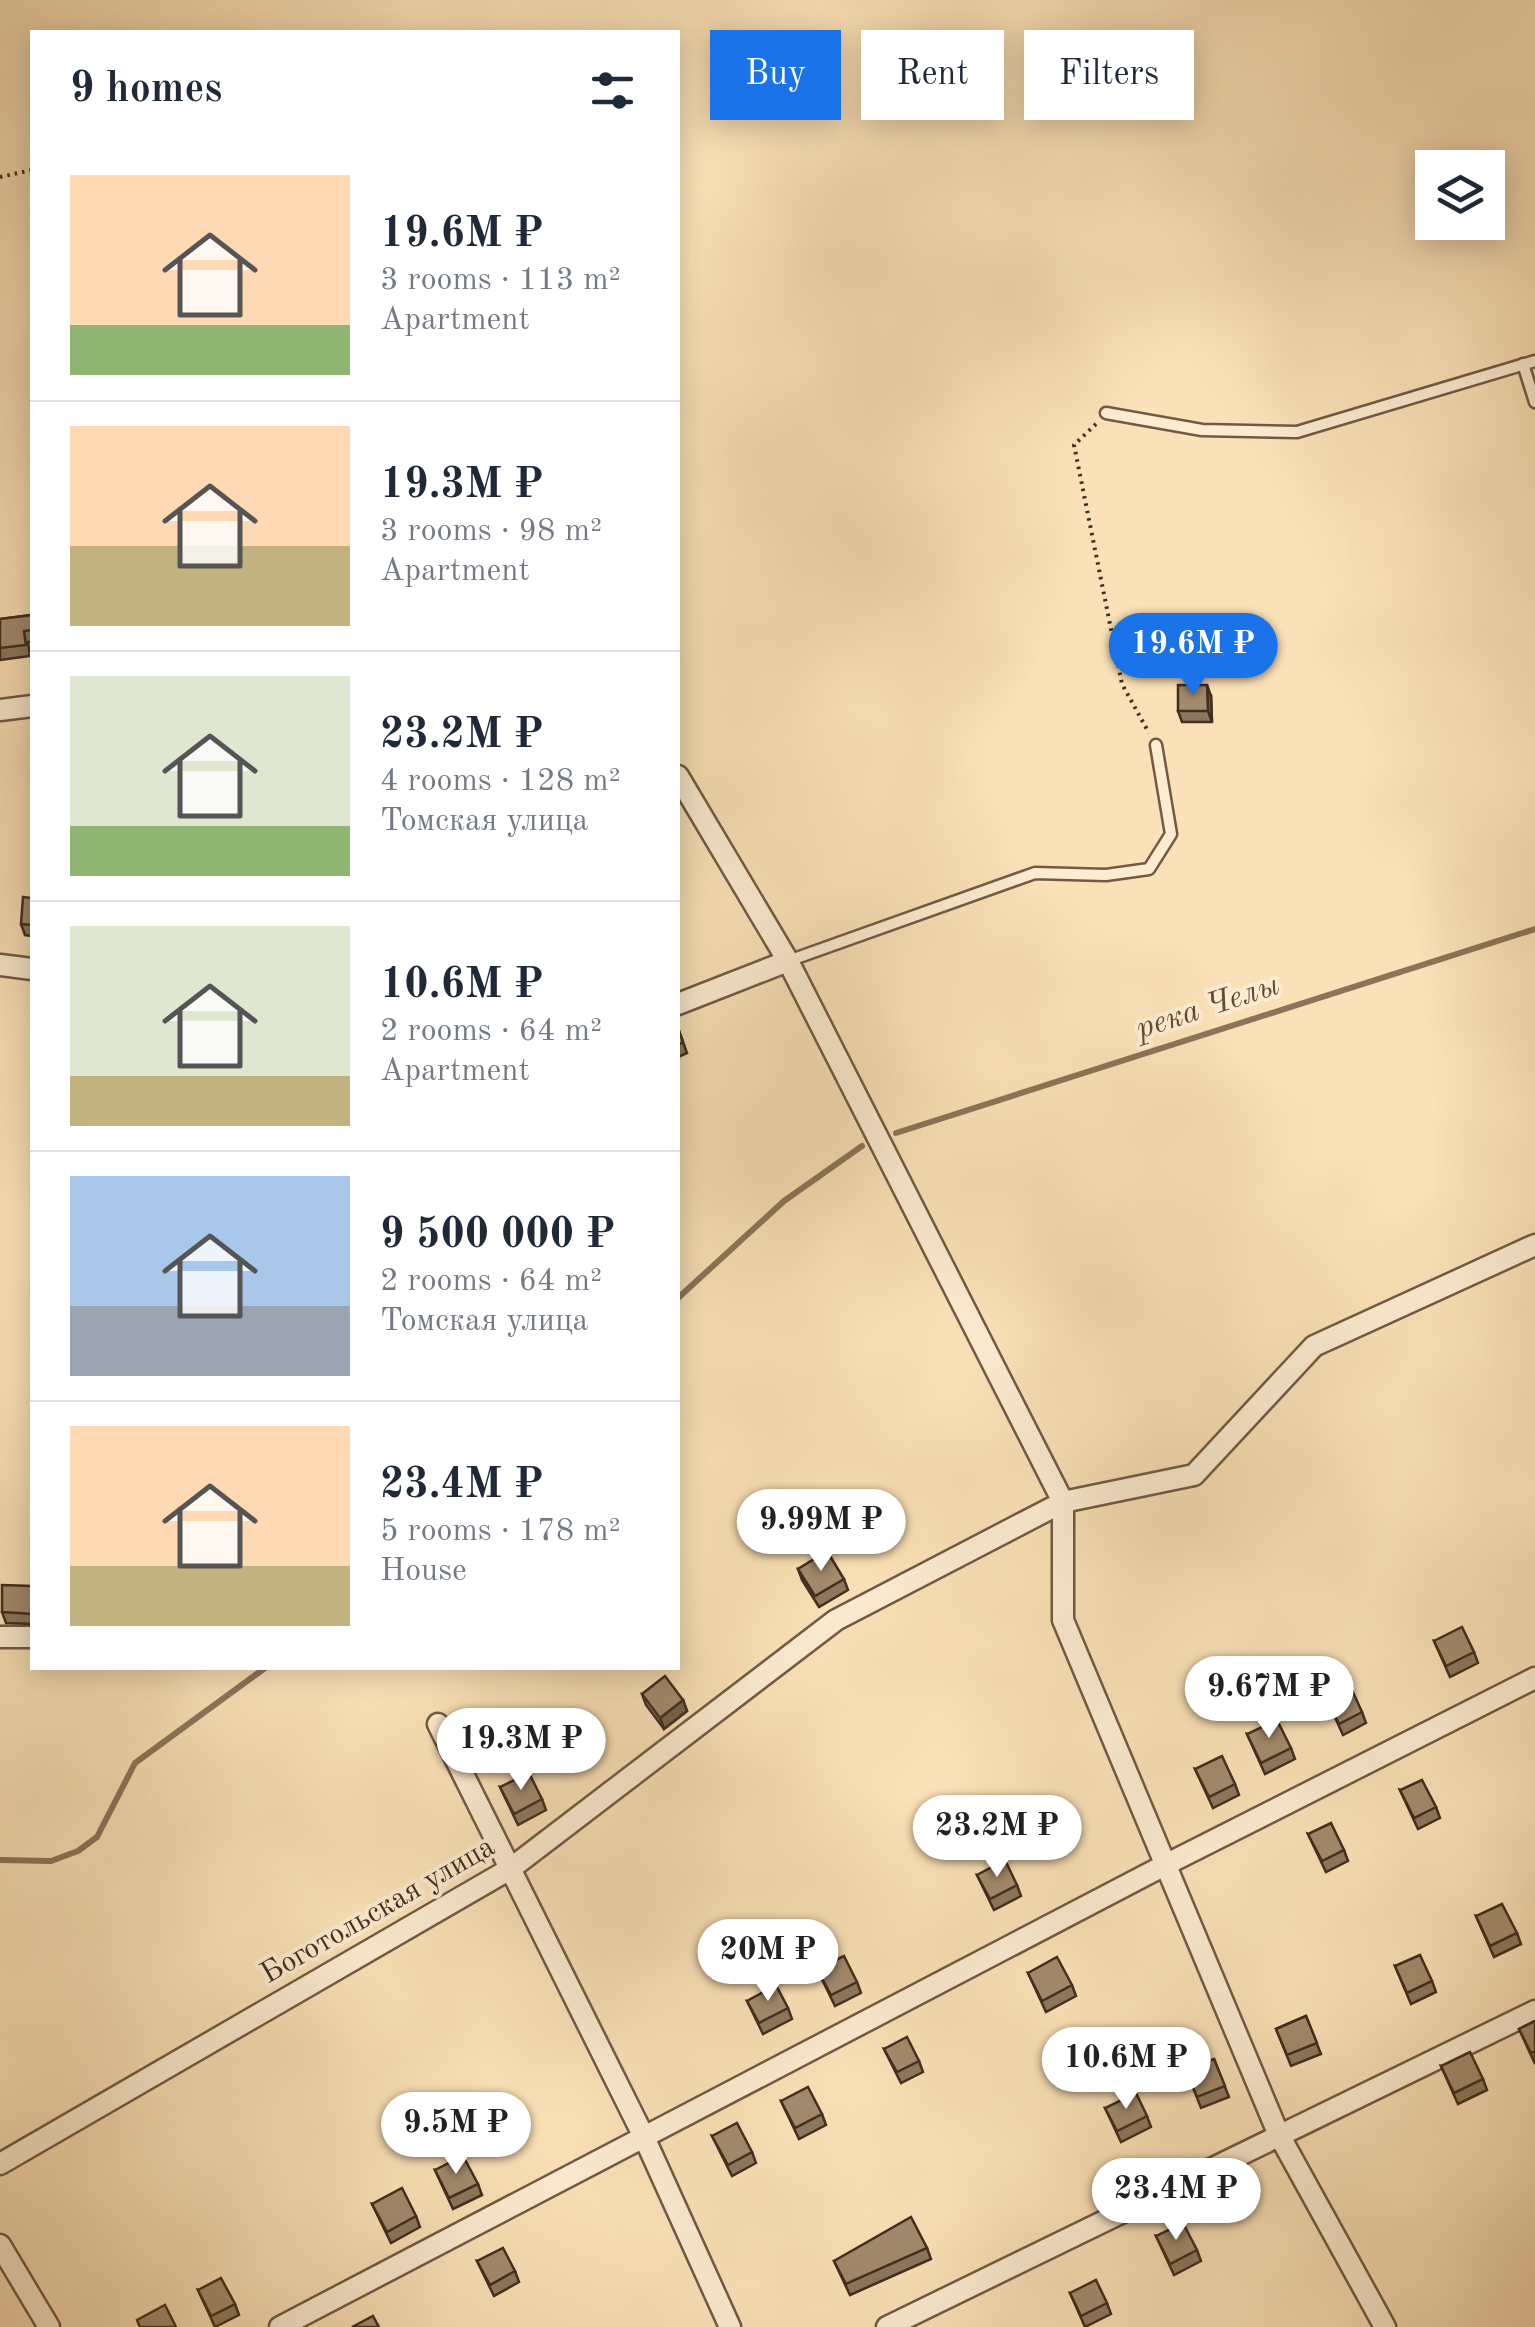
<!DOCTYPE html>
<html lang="en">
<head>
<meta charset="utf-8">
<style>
	:root { --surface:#fff; --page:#f6f6f7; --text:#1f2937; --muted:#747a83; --line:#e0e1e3; --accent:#1a73e8 }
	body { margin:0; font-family:"Old Standard TT",serif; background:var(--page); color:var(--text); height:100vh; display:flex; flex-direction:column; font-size:38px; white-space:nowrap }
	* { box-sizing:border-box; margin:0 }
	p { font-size:32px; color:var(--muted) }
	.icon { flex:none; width:55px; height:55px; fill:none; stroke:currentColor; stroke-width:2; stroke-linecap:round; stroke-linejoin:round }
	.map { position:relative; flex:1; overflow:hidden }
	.panel { position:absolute; left:30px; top:30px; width:650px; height:1640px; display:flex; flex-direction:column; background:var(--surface); border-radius:0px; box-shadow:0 5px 25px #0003 }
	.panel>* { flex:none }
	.hud { position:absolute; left:710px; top:30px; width:675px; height:90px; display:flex; gap:20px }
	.controls { position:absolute; left:1415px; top:150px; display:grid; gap:20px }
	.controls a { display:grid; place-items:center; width:90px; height:90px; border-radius:0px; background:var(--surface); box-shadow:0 5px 25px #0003; font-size:50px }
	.price { position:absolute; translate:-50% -85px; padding:0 22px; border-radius:35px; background:#fff; color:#222; font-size:32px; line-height:65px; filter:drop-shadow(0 2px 5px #0008) }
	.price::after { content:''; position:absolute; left:50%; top:60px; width:30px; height:22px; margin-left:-15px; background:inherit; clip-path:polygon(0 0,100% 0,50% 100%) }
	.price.active { background:var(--accent); color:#fff }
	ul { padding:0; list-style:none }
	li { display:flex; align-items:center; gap:30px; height:250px; padding:0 40px }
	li+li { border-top:2px solid var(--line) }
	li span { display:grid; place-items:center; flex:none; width:280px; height:200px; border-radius:0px; color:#555 }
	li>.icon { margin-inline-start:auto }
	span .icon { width:120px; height:120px; fill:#fffc; stroke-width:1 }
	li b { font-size:42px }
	h2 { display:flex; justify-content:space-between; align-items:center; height:120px; padding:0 40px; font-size:42px }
	.pill { padding:0 35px; border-radius:0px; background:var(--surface); box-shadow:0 5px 25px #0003; font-size:35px; line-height:90px }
	.pill.active { background:var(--accent); color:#fff }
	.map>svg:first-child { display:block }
</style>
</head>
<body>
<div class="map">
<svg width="1535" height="2327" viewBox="0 0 1535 2327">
	<rect width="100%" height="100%" fill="#fbe1b7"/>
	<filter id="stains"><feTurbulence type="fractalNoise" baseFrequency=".002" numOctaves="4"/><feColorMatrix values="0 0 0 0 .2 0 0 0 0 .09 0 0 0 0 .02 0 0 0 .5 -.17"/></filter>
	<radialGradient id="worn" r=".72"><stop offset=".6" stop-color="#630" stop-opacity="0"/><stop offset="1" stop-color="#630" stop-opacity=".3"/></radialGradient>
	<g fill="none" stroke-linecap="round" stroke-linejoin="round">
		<g stroke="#8c745a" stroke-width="6">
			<polyline points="896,1133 1535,929"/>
			<polyline points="678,1298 784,1201 862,1146"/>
			<polyline points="0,1860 51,1861 78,1851 97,1837 135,1763 265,1668"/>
		</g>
		<defs>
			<g id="service">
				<polyline points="1523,364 1535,402"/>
				<polyline points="1106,413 1202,430 1297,432 1535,361"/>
				<polyline points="788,961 1035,873 1106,875 1149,869 1171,834 1156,745"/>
			</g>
			<g id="minor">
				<polyline points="0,710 32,706"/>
				<polyline points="678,776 788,961 1063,1502 1063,1620 1278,2133 1385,2327"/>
				<polyline points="0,965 32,969"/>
				<polyline points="678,1004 788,961"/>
				<polyline points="0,1637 32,1637"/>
				<polyline points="438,1724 644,2137 730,2327"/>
				<polyline points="0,2164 510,1869 836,1620 1063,1502 1194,1475 1314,1346 1535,1245"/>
				<polyline points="0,2245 49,2327"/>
				<polyline points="280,2327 1165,1865 1535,1678"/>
				<polyline points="887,2327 1535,2011"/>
			</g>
		</defs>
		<use href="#service" stroke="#715a44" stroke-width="15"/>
		<use href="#minor" stroke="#715a44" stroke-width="25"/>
		<g stroke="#432d1d" stroke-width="4" stroke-dasharray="2.5 5" stroke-linecap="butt">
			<polyline points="0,177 32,170"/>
			<polyline points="1096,424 1074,445 1122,684 1149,733"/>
		</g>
		<use href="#service" stroke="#fcecd0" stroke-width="10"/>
		<use href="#minor" stroke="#fcecd0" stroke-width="20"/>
	</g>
	<g fill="#8c785e" stroke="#432d1d" stroke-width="2.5">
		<polygon points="32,615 32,642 28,642 30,656 0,660 0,619"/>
		<polygon points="1211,696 1212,722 1182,722 1178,711"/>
		<polygon points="32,898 32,936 25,935 21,924"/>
		<polygon points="678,1028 687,1053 678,1057"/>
		<polygon points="798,1569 844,1579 848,1590 819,1607 802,1580"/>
		<polygon points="32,1586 32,1624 6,1623 2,1612"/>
		<polygon points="1434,1641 1474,1652 1478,1663 1450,1677"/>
		<polygon points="642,1694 683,1700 687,1711 664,1729 646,1705"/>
		<polygon points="1328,1702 1362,1712 1366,1723 1343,1735"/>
		<polygon points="1247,1734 1291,1748 1295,1759 1265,1774"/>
		<polygon points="1195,1769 1235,1784 1239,1795 1213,1808"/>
		<polygon points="500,1787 542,1799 546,1810 518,1825"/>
		<polygon points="1400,1790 1436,1807 1440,1818 1418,1829"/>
		<polygon points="1308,1834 1344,1850 1348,1861 1326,1872"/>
		<polygon points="977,1875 1017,1885 1021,1896 994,1910"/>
		<polygon points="1476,1916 1517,1933 1521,1944 1494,1957"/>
		<polygon points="1395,1966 1432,1981 1436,1992 1411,2004"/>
		<polygon points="817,1969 857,1982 861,1993 835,2006"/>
		<polygon points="1028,1973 1072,1985 1076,1996 1046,2012"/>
		<polygon points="747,2001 788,2008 792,2019 763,2034"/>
		<polygon points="1306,2016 1321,2054 1291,2066 1276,2029"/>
		<polygon points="1535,2021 1535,2064 1519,2029"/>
		<polygon points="884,2049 919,2061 923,2072 901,2083"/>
		<polygon points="1214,2059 1229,2097 1201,2108 1186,2070"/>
		<polygon points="1441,2066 1483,2079 1487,2090 1458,2104"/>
		<polygon points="781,2101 822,2114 826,2125 799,2139"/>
		<polygon points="1105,2108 1147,2116 1151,2127 1121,2142"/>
		<polygon points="712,2136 752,2152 756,2163 732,2176"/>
		<polygon points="435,2170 478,2184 482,2195 453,2209"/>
		<polygon points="372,2204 416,2216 420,2227 391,2243"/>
		<polygon points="1156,2236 1197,2250 1201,2261 1174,2275"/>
		<polygon points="927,2248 931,2259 850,2295 834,2261"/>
		<polygon points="477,2261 515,2271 519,2282 494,2296"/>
		<polygon points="198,2290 235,2304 239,2315 215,2327"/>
		<polygon points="1070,2293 1107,2303 1111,2314 1085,2327"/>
	</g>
	<g fill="#72614c" stroke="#432d1d" stroke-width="2.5">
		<polygon points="1207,685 1211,696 1212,722 1208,711"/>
		<polygon points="683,1700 687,1711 664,1729 660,1718"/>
	</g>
	<g fill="#a38b6d" stroke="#432d1d" stroke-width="2.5">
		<polygon points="32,615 32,630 24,631 26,645 0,648 0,619"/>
		<polygon points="1178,685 1207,685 1208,711 1178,711"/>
		<polygon points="23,897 32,898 32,925 21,924"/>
		<polygon points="678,1028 683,1042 678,1045"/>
		<polygon points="827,1551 844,1579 815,1596 798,1569"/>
		<polygon points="2,1585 32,1586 32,1614 2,1612"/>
		<polygon points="1462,1627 1474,1652 1446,1666 1434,1641"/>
		<polygon points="665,1676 683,1700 660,1718 642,1694"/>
		<polygon points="1352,1690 1362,1712 1339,1724 1328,1702"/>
		<polygon points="1277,1720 1291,1748 1261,1763 1247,1734"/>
		<polygon points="1222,1756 1235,1784 1209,1797 1195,1769"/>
		<polygon points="529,1773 542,1799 514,1814 500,1787"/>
		<polygon points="1422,1780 1436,1807 1414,1818 1400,1790"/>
		<polygon points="1331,1823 1344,1850 1322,1861 1308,1834"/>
		<polygon points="1005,1860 1017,1885 990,1899 977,1875"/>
		<polygon points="1502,1904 1517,1933 1490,1946 1476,1916"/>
		<polygon points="1420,1955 1432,1981 1407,1993 1395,1966"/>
		<polygon points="844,1956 857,1982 831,1995 817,1969"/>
		<polygon points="1057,1957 1072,1985 1042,2001 1028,1973"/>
		<polygon points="776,1985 788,2008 759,2023 747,2001"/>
		<polygon points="1306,2016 1317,2043 1287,2055 1276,2029"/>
		<polygon points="1535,2021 1535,2051 1531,2053 1519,2029"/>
		<polygon points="907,2037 919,2061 897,2072 884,2049"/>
		<polygon points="1470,2052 1483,2079 1454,2093 1441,2066"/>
		<polygon points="1214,2059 1225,2086 1197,2097 1186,2070"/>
		<polygon points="808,2087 822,2114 795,2128 781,2101"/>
		<polygon points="1136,2093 1147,2116 1117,2131 1105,2108"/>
		<polygon points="737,2123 752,2152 728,2165 712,2136"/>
		<polygon points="463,2156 478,2184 449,2198 435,2170"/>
		<polygon points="402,2188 416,2216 387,2232 372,2204"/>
		<polygon points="911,2217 927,2248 846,2284 834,2261"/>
		<polygon points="1183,2223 1197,2250 1170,2264 1156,2236"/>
		<polygon points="503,2248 515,2271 490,2285 477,2261"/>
		<polygon points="221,2278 235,2304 211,2316 198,2290"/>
		<polygon points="1096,2280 1107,2303 1081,2316 1070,2293"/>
		<polygon points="165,2305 176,2327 140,2327 137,2320"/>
		<polygon points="373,2316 379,2327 352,2327"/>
	</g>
	<g text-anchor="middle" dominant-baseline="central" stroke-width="8" stroke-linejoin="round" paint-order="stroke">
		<g font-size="30" fill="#432d1d" stroke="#fcecd0">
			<text transform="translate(378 1911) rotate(-30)">Боготольская улица</text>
		</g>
		<g font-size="32" font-style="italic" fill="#614b36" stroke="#fcecd0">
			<text transform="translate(1208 1008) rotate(-18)">река Челы</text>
		</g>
	</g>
	<rect width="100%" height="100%" filter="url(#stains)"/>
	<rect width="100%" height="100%" fill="url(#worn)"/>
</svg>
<div class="controls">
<a><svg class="icon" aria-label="layers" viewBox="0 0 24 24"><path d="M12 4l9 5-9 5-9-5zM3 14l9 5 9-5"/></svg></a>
</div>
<b class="price active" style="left:1193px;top:698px">19.6M ₽</b>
<b class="price" style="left:821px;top:1574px">9.99M ₽</b>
<b class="price" style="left:1269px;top:1741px">9.67M ₽</b>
<b class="price" style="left:521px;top:1793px">19.3M ₽</b>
<b class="price" style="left:997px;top:1880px">23.2M ₽</b>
<b class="price" style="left:768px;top:2004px">20M ₽</b>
<b class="price" style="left:1126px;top:2112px">10.6M ₽</b>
<b class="price" style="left:456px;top:2177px">9.5M ₽</b>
<b class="price" style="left:1176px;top:2243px">23.4M ₽</b>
<div class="hud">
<a class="pill active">Buy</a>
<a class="pill">Rent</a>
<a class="pill">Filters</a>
</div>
<section class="panel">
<h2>9 homes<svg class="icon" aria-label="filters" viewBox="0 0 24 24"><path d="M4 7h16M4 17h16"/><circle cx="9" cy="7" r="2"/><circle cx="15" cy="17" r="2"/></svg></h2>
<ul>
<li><span style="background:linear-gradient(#ffd9b3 75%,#8fb573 0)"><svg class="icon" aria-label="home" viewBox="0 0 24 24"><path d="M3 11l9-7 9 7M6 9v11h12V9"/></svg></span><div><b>19.6M ₽</b><p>3 rooms · 113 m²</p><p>Apartment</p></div></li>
<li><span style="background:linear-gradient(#ffd9b3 60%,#c2b280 0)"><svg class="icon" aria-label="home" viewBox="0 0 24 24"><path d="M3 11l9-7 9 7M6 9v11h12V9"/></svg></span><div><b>19.3M ₽</b><p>3 rooms · 98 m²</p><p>Apartment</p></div></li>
<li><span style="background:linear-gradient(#dfe7d0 75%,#8fb573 0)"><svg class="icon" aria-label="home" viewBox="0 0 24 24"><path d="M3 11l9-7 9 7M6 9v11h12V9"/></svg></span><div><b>23.2M ₽</b><p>4 rooms · 128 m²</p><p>Томская улица</p></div></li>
<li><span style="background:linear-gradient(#dfe7d0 75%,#c2b280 0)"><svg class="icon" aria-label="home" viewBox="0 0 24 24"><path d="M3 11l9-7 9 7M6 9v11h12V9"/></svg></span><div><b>10.6M ₽</b><p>2 rooms · 64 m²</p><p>Apartment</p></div></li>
<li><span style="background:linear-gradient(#a9c7e8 65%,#9aa5b1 0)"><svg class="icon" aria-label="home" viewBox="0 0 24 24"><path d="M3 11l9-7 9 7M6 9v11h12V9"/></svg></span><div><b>9 500 000 ₽</b><p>2 rooms · 64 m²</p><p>Томская улица</p></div></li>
<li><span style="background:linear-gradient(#ffd9b3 70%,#c2b280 0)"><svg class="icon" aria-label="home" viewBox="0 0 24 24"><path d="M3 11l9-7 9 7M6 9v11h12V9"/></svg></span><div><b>23.4M ₽</b><p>5 rooms · 178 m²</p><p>House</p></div></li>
</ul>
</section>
</div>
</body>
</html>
